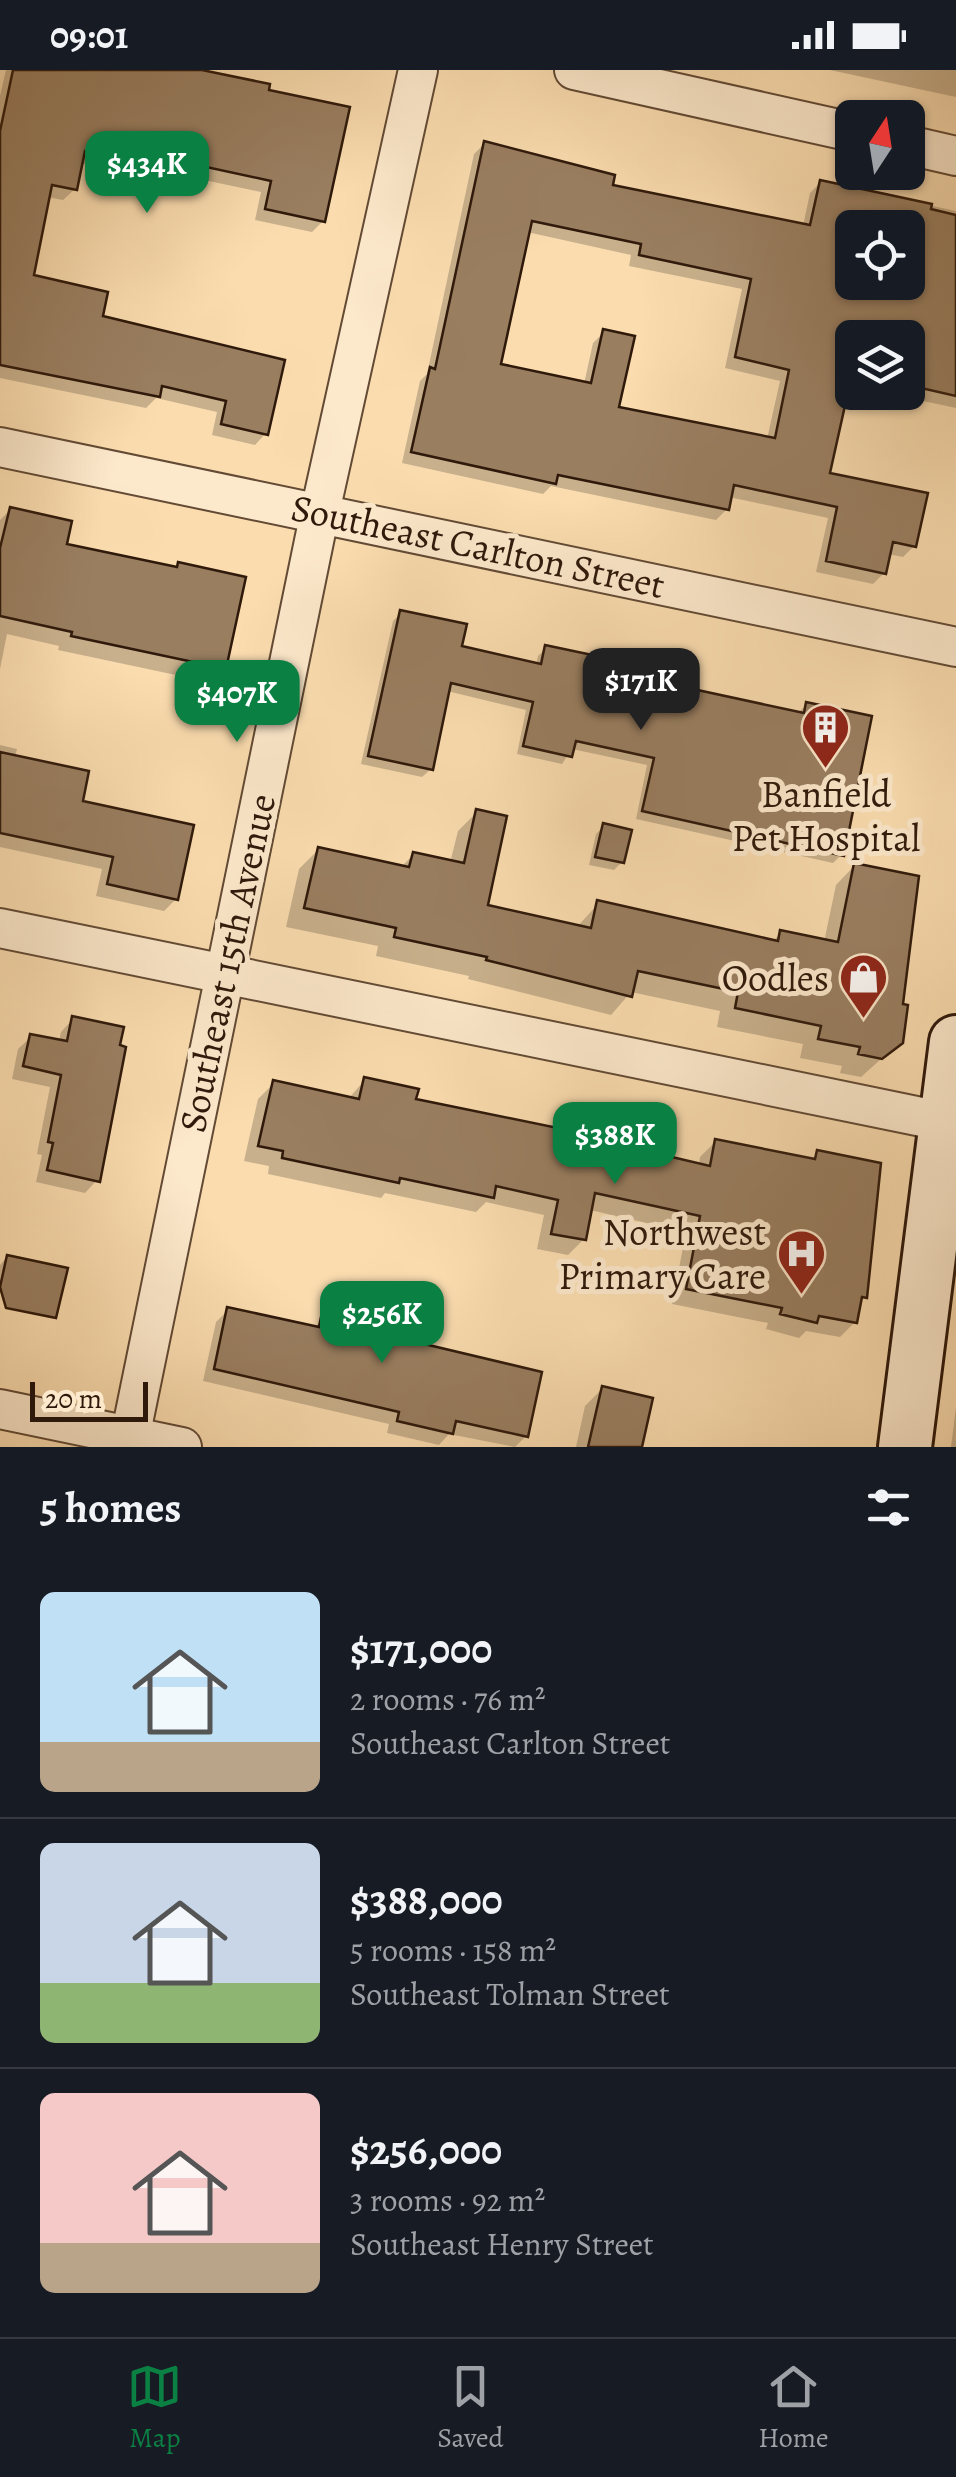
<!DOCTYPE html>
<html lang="en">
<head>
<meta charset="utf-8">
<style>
	:root { --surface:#171b24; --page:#20242c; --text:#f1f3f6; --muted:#9ea1a6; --line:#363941; --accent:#0b8043 }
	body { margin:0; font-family:Alegreya,serif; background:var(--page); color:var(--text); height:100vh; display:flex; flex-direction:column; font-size:38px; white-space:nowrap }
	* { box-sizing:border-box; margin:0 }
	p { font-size:32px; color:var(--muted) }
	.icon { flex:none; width:55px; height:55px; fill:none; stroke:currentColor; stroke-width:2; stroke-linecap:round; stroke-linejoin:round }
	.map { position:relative; height:1377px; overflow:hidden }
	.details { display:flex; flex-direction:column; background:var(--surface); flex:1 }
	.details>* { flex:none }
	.needle { width:65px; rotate:12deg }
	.controls { position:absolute; left:835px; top:30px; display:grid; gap:20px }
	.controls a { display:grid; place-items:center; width:90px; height:90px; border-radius:15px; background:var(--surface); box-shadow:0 2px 8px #0004; font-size:50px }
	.scale { position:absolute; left:30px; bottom:25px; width:118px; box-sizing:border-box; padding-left:10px; border:5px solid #2f190b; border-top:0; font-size:28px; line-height:35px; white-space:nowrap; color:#2f190b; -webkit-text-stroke:8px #fce8cb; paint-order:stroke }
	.price { position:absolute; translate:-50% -85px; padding:0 22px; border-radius:20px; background:var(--accent); color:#fff; font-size:32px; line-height:65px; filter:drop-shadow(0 2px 5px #0008) }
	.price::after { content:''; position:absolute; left:50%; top:60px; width:30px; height:22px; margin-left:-15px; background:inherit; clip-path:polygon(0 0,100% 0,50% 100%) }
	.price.selected { background:#222; color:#fff }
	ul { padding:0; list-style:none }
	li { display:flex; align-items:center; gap:30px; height:250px; padding:0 40px }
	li+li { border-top:2px solid var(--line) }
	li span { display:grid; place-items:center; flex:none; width:280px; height:200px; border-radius:15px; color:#555 }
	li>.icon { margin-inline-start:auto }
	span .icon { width:120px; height:120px; fill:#fffc; stroke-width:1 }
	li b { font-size:42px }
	h2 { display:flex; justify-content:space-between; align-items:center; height:120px; padding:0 40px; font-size:42px }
	.status { display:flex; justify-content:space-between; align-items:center; height:70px; padding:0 50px; background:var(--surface); direction:ltr }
	.status svg { height:28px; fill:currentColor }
	.tab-bar { display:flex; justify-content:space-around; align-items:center; height:140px; border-top:2px solid var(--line); background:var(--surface); font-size:28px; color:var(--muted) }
	.tab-bar a { display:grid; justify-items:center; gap:5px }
	.tab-bar .selected { color:var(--accent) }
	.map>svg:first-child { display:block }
</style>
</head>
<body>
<div class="status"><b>09:01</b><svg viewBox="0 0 49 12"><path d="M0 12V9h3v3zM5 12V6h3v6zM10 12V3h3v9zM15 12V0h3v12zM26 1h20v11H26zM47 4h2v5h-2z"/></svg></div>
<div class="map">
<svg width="956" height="1377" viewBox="0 0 956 1377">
	<rect width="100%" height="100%" fill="#fadcaf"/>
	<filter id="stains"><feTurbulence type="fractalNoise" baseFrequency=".002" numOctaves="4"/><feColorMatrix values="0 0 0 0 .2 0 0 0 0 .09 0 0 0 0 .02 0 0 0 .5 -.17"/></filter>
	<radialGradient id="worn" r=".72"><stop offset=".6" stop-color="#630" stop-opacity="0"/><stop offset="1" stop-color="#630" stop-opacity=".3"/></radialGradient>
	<g fill="#0003" fill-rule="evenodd">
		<polygon points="6,0 192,0 323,151 312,162 255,150 261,122 143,97 136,104 80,93 75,119 63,130 47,127 31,207 100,248 282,292 266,363 255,375 212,365 217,342 156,328 146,338 0,308 0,26"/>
		<polygon points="830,0 956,0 956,27"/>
		<path d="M485 73 610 117 803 156 810 123 821 112 956 141V338L881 322H908V268H852V316L846 315 827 404 914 476 903 487 888 484 884 503 873 514 816 502 828 448 729 427 727 439 716 450 551 416 543 424 402 393 420 311 427 304 474 84ZM852 158H908V212H852ZM527 162 631 185 629 196 742 219 725 298 780 311 767 369 616 339 604 262 593 273 584 314 499 296Z"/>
		<polygon points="10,440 64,476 174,499 179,494 224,597 209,612 58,580 59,576 7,564 0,599 0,450"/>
		<polygon points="401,543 459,578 536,595 538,586 546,578 676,618 797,644 807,634 842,784 833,793 636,749 647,695 572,679 562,694 517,684 526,640 447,621 431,699 422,707 361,694 393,551"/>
		<polygon points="0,675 17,679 15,688 80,733 176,829 164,841 96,826 102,799 0,777"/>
		<polygon points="477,742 485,836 577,857 598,834 772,872 781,863 824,872 836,815 855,795 900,937 900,972 861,1007 840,1003 842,996 800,988 803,974 717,957 720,941 631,922 611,945 468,909 469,906 376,886 378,876 286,857 299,799 318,780 400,798 413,785 450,793 458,761"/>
		<polygon points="604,756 622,792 614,800 589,795 596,764"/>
		<polygon points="73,949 97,1110 85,1123 36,1112 42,1085 37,1084 50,1017 12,1009 18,979 31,967 59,972 61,962"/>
		<polygon points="365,1010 414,1031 699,1096 700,1087 716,1071 811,1090 818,1083 864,1227 859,1232 855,1252 840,1267 806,1261 799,1268 766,1259 768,1253 672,1234 686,1162 590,1140 584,1169 568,1185 537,1179 544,1145 486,1132 476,1142 385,1123 381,1128 268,1104 269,1096 244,1091 258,1029 274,1013 348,1029"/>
		<polygon points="7,1187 51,1233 0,1223 0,1195"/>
		<polygon points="380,1215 413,1274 526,1366 515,1377 449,1364 439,1375 387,1363 389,1354 203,1311 216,1252 228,1240 314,1258 322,1250 361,1258 368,1228"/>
		<polygon points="602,1319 640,1377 576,1377 585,1336"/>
		<polygon points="956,1337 956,1377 951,1377"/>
	</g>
	<g fill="#997e60" stroke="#2f190b" stroke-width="2.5" fill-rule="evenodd">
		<polygon points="13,0 202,0 270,14 269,20 350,37 325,152 265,139 271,111 151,85 149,94 85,81 77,120 52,115 34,205 108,222 103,246 285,290 268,365 221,354 226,331 162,316 160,327 0,295 0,61"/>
		<path d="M484 71 615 105 613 115 810 155 820 110 932 134 931 139 956 145V326L908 315V268H852V304L830 403 928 423 916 477 893 472 886 504 826 491 837 437 734 415 729 440 558 405 556 414 411 382 430 297 435 299ZM532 151 641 174 639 185 751 209 735 287 789 300 775 368 619 337 635 266 603 259 591 313 501 294ZM852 158H908V212H852Z"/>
		<polygon points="10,437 72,451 67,474 177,497 178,492 246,507 226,599 71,566 72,562 0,546 0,478"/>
		<polygon points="400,540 467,554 462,576 541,594 545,575 682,604 679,616 804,643 806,632 872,646 844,786 642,741 654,688 576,671 572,687 523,676 533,632 451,613 433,700 368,686"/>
		<polygon points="0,682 89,701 83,731 194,755 178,830 107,814 113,787 0,763"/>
		<polygon points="476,739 507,746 488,835 591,858 597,830 778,871 780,860 838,872 854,793 919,806 903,934 908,935 903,973 882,989 858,984 860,977 818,969 821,956 735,938 738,922 638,901 632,927 486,890 487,887 394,867 396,858 304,838 318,777 409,797 413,782 464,793"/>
		<polygon points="603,753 632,760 624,793 595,787"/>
		<polygon points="72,946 124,957 120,975 126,977 100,1112 47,1100 53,1073 48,1072 61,1005 23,996 30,964 67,971"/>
		<polygon points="364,1007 419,1019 416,1029 587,1064 587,1067 710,1096 715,1069 815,1089 817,1080 881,1093 867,1228 862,1227 857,1253 819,1246 817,1253 780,1244 782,1238 686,1219 700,1146 595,1123 586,1170 551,1164 558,1130 496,1116 494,1128 400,1108 399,1113 282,1088 283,1081 258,1076 273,1010 359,1029"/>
		<polygon points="7,1185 68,1198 56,1248 6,1238 0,1217"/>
		<polygon points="379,1213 426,1223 416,1272 542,1302 528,1367 456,1351 453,1364 397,1351 399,1342 214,1299 227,1237 319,1257 321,1247 369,1258"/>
		<polygon points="602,1316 653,1328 642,1377 588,1377"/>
	</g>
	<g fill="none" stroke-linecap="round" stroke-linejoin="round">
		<defs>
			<g id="street">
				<polyline points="574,0 852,62"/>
				<polyline points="908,75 956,86"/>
				<polyline points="0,377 956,577"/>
				<polyline points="0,858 946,1052"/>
				<polyline points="0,1339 182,1377"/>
				<polyline points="128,1377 320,442 418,0"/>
			</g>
			<polyline id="secondary" points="905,1377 956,972"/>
		</defs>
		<use href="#street" stroke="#624a34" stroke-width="42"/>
		<use href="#secondary" stroke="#2f190b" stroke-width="58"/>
		<use href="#street" stroke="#fce8cb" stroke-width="38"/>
		<use href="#secondary" stroke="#fce8cb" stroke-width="52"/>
	</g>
	<defs>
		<symbol id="building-pin" viewBox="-11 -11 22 30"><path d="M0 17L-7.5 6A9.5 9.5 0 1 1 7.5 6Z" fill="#8f2418" stroke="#fce8cb"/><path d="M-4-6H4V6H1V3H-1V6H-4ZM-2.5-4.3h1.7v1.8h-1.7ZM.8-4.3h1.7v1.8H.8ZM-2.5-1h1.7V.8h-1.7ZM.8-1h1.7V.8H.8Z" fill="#fff"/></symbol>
		<symbol id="shop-pin" viewBox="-11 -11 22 30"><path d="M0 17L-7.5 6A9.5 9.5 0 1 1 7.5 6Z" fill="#8f2418" stroke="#fce8cb"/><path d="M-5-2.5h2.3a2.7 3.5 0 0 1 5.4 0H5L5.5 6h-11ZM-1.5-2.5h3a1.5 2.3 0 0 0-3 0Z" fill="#fff"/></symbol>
		<symbol id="hospital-pin" viewBox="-11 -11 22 30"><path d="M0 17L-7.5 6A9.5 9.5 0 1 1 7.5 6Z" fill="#8f2418" stroke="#fce8cb"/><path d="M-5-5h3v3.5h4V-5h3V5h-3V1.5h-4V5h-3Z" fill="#fff"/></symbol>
	</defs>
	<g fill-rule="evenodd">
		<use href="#building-pin" x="798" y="630" width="55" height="75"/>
		<use href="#shop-pin" x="836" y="880" width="55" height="75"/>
		<use href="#hospital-pin" x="774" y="1156" width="55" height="75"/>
	</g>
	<g text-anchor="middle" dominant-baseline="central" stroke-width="10" stroke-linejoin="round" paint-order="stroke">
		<g font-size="38" fill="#2f190b" stroke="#fce8cb">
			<text transform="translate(478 476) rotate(12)">Southeast Carlton Street</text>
			<text transform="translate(227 893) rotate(-78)">Southeast 15th Avenue</text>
		</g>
		<g font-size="38" fill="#2f190b" stroke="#fce8cb" text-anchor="end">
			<text x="826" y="724" text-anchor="middle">Banfield<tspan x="826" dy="44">Pet Hospital</tspan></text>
			<text x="829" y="908">Oodles</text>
			<text x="766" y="1162">Northwest<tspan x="766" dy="44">Primary Care</tspan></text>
		</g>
	</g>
	<rect width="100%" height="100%" filter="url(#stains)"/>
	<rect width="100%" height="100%" fill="url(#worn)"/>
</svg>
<div class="controls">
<a><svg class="needle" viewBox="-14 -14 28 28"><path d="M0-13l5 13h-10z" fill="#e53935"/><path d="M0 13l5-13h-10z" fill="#9ea1a6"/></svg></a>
<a><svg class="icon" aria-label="locate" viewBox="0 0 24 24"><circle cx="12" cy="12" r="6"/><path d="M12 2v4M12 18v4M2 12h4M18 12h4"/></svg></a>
<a><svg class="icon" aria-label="layers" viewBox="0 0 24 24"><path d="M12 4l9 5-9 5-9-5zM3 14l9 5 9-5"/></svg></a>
</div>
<div class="scale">20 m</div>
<b class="price" style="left:147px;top:146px">$434K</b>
<b class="price selected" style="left:641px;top:663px">$171K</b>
<b class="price" style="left:237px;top:675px">$407K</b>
<b class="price" style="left:615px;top:1117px">$388K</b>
<b class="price" style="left:382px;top:1296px">$256K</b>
</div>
<section class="details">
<h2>5 homes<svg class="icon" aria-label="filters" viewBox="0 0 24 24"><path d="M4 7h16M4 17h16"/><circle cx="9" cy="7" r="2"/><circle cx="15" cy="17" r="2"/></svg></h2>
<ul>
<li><span style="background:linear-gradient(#bfe0f5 75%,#b9a48a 0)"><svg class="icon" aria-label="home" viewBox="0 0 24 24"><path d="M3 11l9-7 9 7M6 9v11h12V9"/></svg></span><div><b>$171,000</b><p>2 rooms · 76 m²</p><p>Southeast Carlton Street</p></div></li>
<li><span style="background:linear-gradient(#c9d6e8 70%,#8fb573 0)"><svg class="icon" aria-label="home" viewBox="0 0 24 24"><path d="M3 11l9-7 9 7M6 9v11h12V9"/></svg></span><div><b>$388,000</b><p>5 rooms · 158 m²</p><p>Southeast Tolman Street</p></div></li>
<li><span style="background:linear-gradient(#f6c9c9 75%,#b9a48a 0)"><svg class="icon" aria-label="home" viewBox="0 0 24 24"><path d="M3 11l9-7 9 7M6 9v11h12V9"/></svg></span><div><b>$256,000</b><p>3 rooms · 92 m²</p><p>Southeast Henry Street</p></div></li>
</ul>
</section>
<nav class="tab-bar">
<a class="selected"><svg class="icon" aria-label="map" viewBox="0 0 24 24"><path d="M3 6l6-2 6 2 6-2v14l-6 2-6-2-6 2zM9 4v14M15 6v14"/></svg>Map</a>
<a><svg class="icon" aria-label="saved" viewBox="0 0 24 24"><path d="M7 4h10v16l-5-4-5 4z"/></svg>Saved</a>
<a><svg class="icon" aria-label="home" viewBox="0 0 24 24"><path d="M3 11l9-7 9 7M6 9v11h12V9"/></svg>Home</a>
</nav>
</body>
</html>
